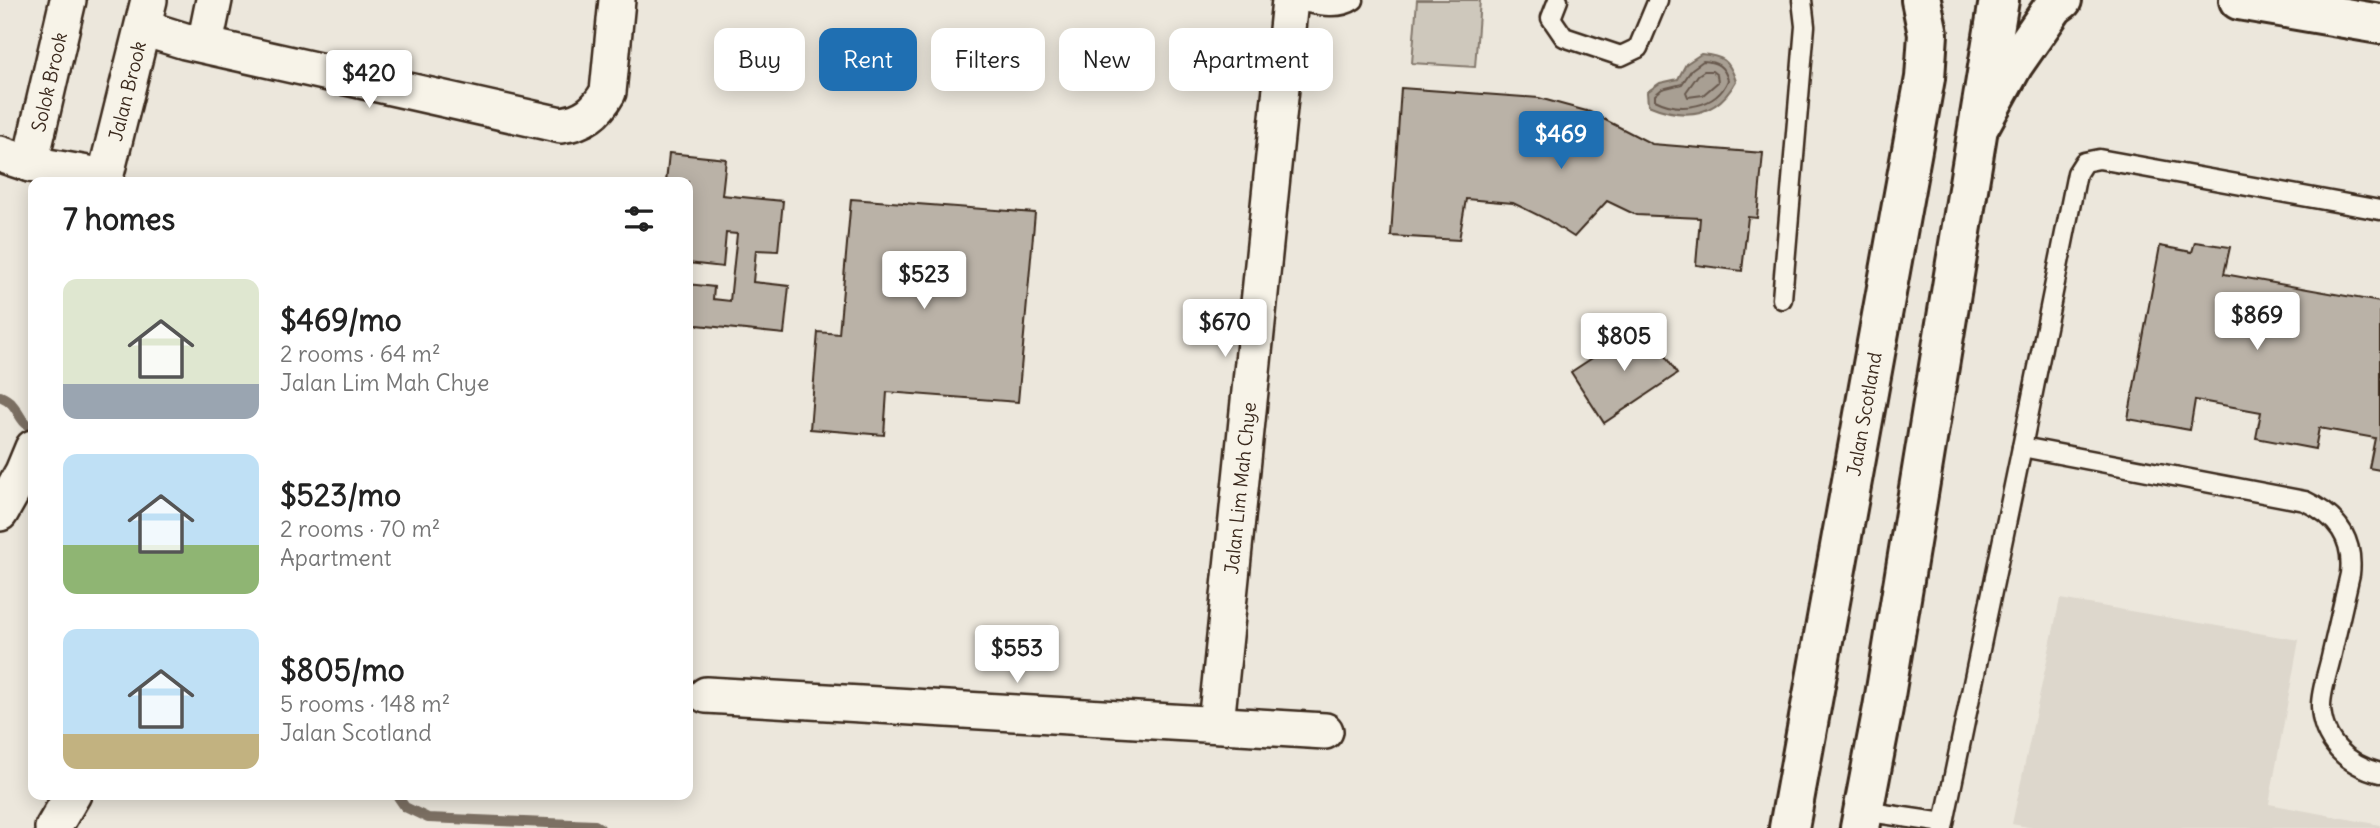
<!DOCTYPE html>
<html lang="en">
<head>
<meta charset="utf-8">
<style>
	:root { --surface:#fff; --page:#f6f6f6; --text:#222; --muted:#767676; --accent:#1f6fb2 }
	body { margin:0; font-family:Delius,sans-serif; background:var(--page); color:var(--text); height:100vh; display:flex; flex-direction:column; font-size:26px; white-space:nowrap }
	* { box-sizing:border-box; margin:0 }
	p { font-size:23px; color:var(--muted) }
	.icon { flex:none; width:38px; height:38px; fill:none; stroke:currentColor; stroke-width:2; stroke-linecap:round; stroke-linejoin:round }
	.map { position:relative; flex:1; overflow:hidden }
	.side { position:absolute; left:28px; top:177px; width:665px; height:623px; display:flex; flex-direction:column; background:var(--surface); border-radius:14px; box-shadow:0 4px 18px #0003 }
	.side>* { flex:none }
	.guide { position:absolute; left:714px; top:28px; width:665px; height:63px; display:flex; gap:14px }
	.price { position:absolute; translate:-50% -60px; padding:0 16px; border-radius:7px; background:#fff; color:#222; font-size:23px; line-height:46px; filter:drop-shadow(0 2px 4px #0008) }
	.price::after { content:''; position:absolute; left:50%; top:42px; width:21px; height:16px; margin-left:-10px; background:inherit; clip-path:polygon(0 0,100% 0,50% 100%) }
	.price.selected { background:var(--accent); color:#fff }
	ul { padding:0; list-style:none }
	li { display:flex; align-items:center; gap:21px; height:175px; padding:0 35px }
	li span { display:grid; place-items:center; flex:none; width:196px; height:140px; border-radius:14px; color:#555 }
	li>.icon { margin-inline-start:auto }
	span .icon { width:84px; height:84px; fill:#fffc; stroke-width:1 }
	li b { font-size:30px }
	h2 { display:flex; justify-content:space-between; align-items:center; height:84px; padding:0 35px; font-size:30px }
	.pill { padding:0 24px; border-radius:14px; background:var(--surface); box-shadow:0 4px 18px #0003; font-size:24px; line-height:63px }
	.pill.selected { background:var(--accent); color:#fff }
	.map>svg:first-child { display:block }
</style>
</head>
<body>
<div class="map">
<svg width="2380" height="828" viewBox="0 0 2380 828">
	<rect width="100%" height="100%" fill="#ece7dc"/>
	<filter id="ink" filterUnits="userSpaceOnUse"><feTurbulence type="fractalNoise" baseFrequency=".0143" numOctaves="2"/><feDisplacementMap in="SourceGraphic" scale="14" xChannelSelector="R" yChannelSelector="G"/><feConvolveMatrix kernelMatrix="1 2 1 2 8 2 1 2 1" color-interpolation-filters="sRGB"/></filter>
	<g filter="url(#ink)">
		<polygon fill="#ddd7cc" points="2060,599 2299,640 2269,804 2380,825 2380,828 2033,828 2012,824"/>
		<polygon fill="#cec8bc" stroke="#84796d" stroke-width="2" points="1417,0 1480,0 1475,67 1412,63"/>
		<path fill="#a89f93" stroke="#7c7064" stroke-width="2" d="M1701 54C1723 56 1729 60 1736 81 1716 118 1684 120 1648 105L1647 92 1660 83 1678 79 1686 64Z"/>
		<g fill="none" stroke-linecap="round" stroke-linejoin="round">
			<g stroke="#67594d" stroke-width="2">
				<path d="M1703 61C1717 62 1724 66 1728 80 1717 108 1680 113 1655 100V95L1662 89 1682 84 1692 69Z"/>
				<polygon points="1704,71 1712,71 1717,75 1718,82 1703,95 1688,97 1686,92 1698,75"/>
			</g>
			<g stroke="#7c7064" stroke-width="10">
				<path d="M0 396C20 404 16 420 33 429"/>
				<polyline points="396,794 405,807 428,818 595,825 600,828"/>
			</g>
		</g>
		<g fill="#bab2a7" stroke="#3b2a1e" stroke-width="2">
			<polygon points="1401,88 1539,98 1590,112 1652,144 1763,153 1757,218 1748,217 1742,271 1696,265 1700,218 1636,215 1607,201 1574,237 1546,219 1513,203 1466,199 1459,240 1391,236"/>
			<polygon points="669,153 726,159 722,195 783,201 778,251 756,250 753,282 789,286 784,334 688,324 688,284 714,287 713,299 730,301 737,234 726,233 723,267 688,263 688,182 666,182"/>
			<polygon points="851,199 1035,213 1018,402 887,392 884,435 810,429 818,332 839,334"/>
			<polygon points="2195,242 2230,247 2224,274 2380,302 2380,470 2369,468 2375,438 2319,428 2315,449 2256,438 2261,412 2195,400 2190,430 2128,419 2160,246 2192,252"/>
			<polygon points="1644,324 1677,374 1604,423 1571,372"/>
		</g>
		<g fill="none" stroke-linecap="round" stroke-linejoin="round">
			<defs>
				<g id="lane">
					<path d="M1290 0C1311 3 1337 12 1354 0"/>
					<polyline points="1558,0 1551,18 1564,37 1621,56 1638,48 1658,0"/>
					<path d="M2380 210 2099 159 2084 162 2077 173 2022 447 2305 501C2337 516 2354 538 2350 574 2344 601 2338 627 2332 653 2329 669 2321 689 2321 706 2322 741 2347 765 2380 773"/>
					<polyline points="1782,299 1805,26 1802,0"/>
					<polyline points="1863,811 1944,823"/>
					<polyline points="1943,828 2022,447"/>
				</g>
				<g id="street">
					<path d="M143 28 185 41 561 125C584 122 597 112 608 92L617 0"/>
					<polyline points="205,44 214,0"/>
					<polyline points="0,154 30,164 105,177"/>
					<polyline points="30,164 68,0"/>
					<polyline points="104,182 149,0"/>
					<polyline points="0,513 23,472 33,448"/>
					<polyline points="706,695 1325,731"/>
					<polyline points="1216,724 1290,0"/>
					<polyline points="53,828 73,794"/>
				</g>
				<g id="secondary">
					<polyline points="2239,0 2380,24"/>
					<polyline points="1981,123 2013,65 2054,6 2062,0"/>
				</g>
				<g id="primary">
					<polyline points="1789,828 1925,78 1928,34 1921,0"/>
					<polyline points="1860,828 1883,708 1999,0"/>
				</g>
			</defs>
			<use href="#lane" stroke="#3b2a1e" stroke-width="23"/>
			<use href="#street" stroke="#3b2a1e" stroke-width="40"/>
			<use href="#secondary" stroke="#3b2a1e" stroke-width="44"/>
			<use href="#primary" stroke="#3b2a1e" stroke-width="44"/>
			<use href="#lane" stroke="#f7f3e8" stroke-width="18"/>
			<use href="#street" stroke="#f7f3e8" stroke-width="35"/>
			<use href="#secondary" stroke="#f7f3e8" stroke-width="38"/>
			<use href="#primary" stroke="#f7f3e8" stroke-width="38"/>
		</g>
	</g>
	<g text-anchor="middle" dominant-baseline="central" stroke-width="5" stroke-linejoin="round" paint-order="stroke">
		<g font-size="19" fill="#3b2a1e" stroke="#f7f3e8">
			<text transform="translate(49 82) rotate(-77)">Solok Brook</text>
			<text transform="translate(127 91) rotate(-76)">Jalan Brook</text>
			<text transform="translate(1864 414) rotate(-80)">Jalan Scotland</text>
			<text transform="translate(1240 488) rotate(-84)">Jalan Lim Mah Chye</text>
		</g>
	</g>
</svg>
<b class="price" style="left:369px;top:110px">$420</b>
<b class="price selected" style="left:1561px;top:171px">$469</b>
<b class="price" style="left:924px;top:311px">$523</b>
<b class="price" style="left:2257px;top:352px">$869</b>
<b class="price" style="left:1225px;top:359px">$670</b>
<b class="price" style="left:1624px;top:373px">$805</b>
<b class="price" style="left:1017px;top:685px">$553</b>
<div class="guide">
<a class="pill">Buy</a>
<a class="pill selected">Rent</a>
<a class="pill">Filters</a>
<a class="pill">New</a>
<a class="pill">Apartment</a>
</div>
<section class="side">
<h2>7 homes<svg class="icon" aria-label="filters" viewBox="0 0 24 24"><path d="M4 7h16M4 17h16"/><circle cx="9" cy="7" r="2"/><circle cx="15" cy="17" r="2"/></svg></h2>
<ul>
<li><span style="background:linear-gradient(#dfe7d0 75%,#9aa5b1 0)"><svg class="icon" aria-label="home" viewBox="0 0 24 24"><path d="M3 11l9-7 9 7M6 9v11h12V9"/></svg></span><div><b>$469/mo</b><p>2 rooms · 64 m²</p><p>Jalan Lim Mah Chye</p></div></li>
<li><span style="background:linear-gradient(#bfe0f5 65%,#8fb573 0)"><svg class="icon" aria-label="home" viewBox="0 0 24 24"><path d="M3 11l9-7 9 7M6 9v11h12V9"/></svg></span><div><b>$523/mo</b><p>2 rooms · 70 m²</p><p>Apartment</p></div></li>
<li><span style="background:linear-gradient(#bfe0f5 75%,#c2b280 0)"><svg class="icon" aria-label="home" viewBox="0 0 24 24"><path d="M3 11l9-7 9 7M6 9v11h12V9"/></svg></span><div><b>$805/mo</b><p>5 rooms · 148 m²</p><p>Jalan Scotland</p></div></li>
</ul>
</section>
</div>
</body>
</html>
